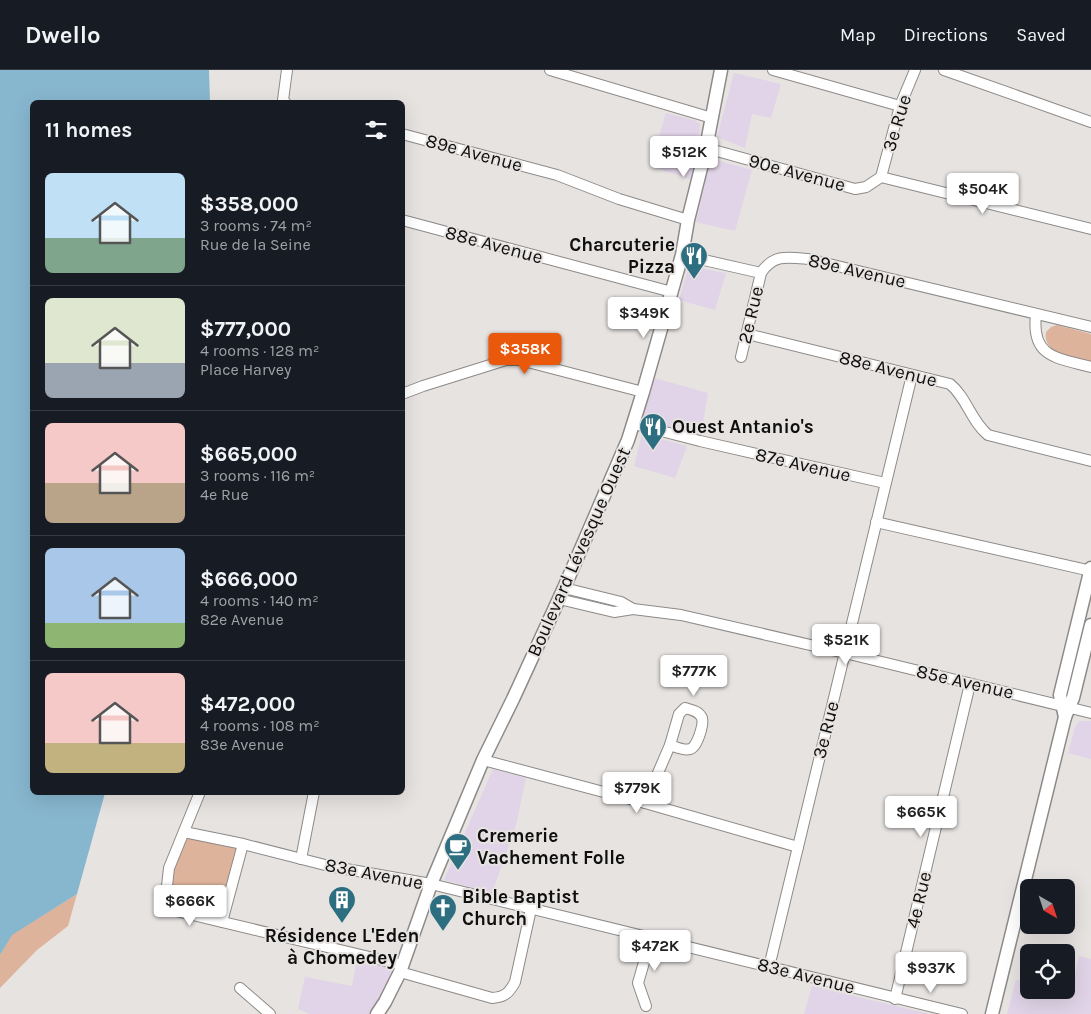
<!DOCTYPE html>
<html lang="en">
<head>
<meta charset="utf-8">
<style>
	:root { --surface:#171b24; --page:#242831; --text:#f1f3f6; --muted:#9ea1a6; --line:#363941; --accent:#ea580c }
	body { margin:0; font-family:Karla,sans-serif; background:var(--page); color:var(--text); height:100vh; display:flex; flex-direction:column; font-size:19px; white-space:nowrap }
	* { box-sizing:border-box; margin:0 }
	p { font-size:16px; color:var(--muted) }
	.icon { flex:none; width:28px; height:28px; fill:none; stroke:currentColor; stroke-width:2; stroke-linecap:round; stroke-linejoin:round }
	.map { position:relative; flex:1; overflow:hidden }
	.side { position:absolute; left:30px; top:30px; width:375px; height:695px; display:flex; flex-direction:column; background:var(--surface); border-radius:8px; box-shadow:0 5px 20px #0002 }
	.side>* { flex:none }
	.needle { width:32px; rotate:141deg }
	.tools { position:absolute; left:1020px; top:809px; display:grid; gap:10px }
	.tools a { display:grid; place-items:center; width:55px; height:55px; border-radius:8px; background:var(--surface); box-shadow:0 5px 20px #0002; font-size:25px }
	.price { position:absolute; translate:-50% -42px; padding:0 11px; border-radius:5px; background:#fff; color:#222; font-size:16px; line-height:32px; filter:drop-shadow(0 1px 2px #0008) }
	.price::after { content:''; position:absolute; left:50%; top:30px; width:15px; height:11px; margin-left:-8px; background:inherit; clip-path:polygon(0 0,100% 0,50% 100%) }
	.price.active { background:var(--accent); color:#fff }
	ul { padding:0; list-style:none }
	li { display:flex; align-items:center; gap:15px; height:125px; padding:0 15px }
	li+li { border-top:1px solid var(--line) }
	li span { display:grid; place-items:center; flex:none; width:140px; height:100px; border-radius:8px; color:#555 }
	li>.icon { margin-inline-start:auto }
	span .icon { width:60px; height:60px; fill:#fffc; stroke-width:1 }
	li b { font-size:21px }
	h2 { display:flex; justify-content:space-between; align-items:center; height:60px; padding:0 15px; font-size:21px }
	header { display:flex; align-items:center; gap:30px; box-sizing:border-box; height:70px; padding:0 25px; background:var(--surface); border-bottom:1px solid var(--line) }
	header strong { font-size:24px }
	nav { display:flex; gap:28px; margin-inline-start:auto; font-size:18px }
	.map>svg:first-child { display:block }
</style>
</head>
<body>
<header>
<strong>Dwello</strong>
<nav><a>Map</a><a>Directions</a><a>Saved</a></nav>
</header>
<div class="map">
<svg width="1091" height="944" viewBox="0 0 1091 944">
	<rect width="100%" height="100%" fill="#e6e3e1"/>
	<g fill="#e1d4e8">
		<polygon points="734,3 781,14 771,48 752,44 745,78 717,67"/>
		<polygon points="666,43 694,50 700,54 700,59 695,84 752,100 735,161 696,152 705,114 656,98 658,92 652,90"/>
		<polygon points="689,196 726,203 715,240 679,230"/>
		<polygon points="647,306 708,323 700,371 634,354"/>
		<polygon points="642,364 687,376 675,408 634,396"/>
		<polygon points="1079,651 1091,651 1091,689 1068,683 1075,657"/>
		<polygon points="493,699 526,708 516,755 492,823 444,810"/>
		<polygon points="1079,886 1091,889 1091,944 1007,944 1016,910 1029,913 1029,920 1066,920 1066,910 1074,911"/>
		<polygon points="357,890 396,899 372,944 310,944 298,939 305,907 352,916"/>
		<polygon points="812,916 896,936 930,944 804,944"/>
	</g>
	<g fill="#ddb39c">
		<path d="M1057 255 1091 264V292C1075 288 1042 285 1046 262L1051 257Z"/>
		<polygon points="184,762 243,774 222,852 172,840 169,798"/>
		<polygon points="77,824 68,856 37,880 0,918 0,885 11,865"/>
	</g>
	<polygon fill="#87b7cf" points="0,0 209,0 210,32 32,32 32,722 105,723 77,824 12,865 0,885"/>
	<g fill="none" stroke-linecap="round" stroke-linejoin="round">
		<defs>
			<g id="minor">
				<polyline points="550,0 712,48"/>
				<polyline points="773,0 900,36"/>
				<polyline points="944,0 1091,52"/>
				<polyline points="285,32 283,30 287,0"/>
				<polyline points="402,64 557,105 619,129 688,150"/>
				<polyline points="706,78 855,119 866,117 881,107 1091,159"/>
				<polyline points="881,107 900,36 915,0"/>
				<polyline points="402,150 672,222"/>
				<polyline points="682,185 761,203"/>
				<path d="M1036 245C1031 288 1058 288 1091 297"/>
				<path d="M747 264 950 314C967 328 971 351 988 365L1091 391"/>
				<path d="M741 287 761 203C773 184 788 187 808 189L1091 257"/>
				<polyline points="402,324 423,316 506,290 520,290 643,322"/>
				<polyline points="634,354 700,371 885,413"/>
				<polyline points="876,452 1091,501"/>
				<polyline points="564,518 621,532 633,539"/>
				<polyline points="559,529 614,542 633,539 681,545 845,583 1091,643"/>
				<path d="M685 638C692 640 699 641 702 648 704 654 697 678 690 679 684 681 676 677 670 675L679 644Z"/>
				<polyline points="483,690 645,733 798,777"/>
				<polyline points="200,722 169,798 166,825 172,840 403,895"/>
				<polyline points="645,733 670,675"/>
				<polyline points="184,762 243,774 329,796 431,814 962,944"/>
				<polyline points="301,789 314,722"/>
				<polyline points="222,852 243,774"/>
				<polyline points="769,897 912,305"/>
				<path d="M400 902 492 928C505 927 509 923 515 912L531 839"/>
				<polyline points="240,918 270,944"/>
				<polyline points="895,929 970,614"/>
				<polyline points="646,936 638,913 651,868"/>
			</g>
			<g id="tertiary">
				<polyline points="1065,647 1060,625 1091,498"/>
				<polyline points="377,944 385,932 400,902 431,814 483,690 513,629 564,518 628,370 643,322 682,185 688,150 706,78 721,0"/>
				<polyline points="992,944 1065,647 1073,628 1091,555"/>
			</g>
		</defs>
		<use href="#minor" stroke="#8d8a88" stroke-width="12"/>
		<use href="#tertiary" stroke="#8d8a88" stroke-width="15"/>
		<use href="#minor" stroke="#fff" stroke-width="10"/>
		<use href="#tertiary" stroke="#fff" stroke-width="12"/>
	</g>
	<defs>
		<symbol id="restaurant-pin" viewBox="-11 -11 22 30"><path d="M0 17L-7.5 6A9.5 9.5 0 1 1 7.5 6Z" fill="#2d6e81" stroke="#e6e3e1"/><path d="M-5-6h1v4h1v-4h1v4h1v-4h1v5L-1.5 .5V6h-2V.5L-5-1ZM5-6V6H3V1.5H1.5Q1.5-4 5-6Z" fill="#fff"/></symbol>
		<symbol id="cafe-pin" viewBox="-11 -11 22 30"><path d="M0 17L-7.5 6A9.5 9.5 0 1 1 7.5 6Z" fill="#2d6e81" stroke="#e6e3e1"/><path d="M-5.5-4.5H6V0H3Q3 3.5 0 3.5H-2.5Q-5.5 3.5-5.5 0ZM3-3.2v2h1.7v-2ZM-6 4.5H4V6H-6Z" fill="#fff"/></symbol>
		<symbol id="building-pin" viewBox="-11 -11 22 30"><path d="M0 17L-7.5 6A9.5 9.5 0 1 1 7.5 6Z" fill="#2d6e81" stroke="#e6e3e1"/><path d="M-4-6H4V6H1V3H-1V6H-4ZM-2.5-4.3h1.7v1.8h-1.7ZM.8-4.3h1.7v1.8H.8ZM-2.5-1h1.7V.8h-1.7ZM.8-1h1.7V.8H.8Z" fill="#fff"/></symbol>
		<symbol id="church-pin" viewBox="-11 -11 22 30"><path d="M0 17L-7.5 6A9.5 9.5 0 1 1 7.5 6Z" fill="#2d6e81" stroke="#e6e3e1"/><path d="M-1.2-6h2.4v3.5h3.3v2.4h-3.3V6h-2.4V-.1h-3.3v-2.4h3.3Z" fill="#fff"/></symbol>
	</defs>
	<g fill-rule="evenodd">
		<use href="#restaurant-pin" x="678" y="170" width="32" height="43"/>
		<use href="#restaurant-pin" x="637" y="341" width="32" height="43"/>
		<use href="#cafe-pin" x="442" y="761" width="32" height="43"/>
		<use href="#building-pin" x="326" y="814" width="32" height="43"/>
		<use href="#church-pin" x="427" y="822" width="32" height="43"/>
	</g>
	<g text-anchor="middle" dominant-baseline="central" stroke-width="4" stroke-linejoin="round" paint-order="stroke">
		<g font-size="19" fill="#100f0f" stroke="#e6e3e1">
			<text transform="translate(897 53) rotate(-73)">3e Rue</text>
			<text transform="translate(474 83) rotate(15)">89e Avenue</text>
			<text transform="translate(797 103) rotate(15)">90e Avenue</text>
			<text transform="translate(494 175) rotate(15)">88e Avenue</text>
			<text transform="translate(857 201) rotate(13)">89e Avenue</text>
			<text transform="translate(751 245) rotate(-77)">2e Rue</text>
			<text transform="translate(888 299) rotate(14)">88e Avenue</text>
			<text transform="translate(803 395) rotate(13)">87e Avenue</text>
			<text transform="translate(579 482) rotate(-66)">Boulevard Lévesque Ouest</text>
			<text transform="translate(965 612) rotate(13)">85e Avenue</text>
			<text transform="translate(826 660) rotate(-76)">3e Rue</text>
			<text transform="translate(374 804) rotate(11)">83e Avenue</text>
			<text transform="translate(919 830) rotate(-77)">4e Rue</text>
			<text transform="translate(806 906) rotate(14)">83e Avenue</text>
		</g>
		<g font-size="19" font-weight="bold" fill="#100f0f" stroke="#e6e3e1" text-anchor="start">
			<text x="675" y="175" text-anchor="end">Charcuterie<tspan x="675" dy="22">Pizza</tspan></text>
			<text x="672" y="357">Ouest Antanio's</text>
			<text x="477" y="766">Cremerie<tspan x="477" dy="22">Vachement Folle</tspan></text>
			<text x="462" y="827">Bible Baptist<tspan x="462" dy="22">Church</tspan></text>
			<text x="342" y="866" text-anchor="middle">Résidence L'Eden<tspan x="342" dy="22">à Chomedey</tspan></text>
		</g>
	</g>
</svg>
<div class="tools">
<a><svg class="needle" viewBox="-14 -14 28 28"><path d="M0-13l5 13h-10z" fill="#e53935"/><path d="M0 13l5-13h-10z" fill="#9ea1a6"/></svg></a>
<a><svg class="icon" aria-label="locate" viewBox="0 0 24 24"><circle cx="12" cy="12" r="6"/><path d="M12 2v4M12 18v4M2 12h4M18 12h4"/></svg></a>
</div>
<b class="price" style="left:684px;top:108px">$512K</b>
<b class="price" style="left:983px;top:145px">$504K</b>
<b class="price" style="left:644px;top:269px">$349K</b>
<b class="price active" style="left:525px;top:305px">$358K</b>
<b class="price" style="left:846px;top:596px">$521K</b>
<b class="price" style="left:694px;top:627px">$777K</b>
<b class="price" style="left:637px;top:744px">$779K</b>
<b class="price" style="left:921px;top:768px">$665K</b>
<b class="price" style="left:190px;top:857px">$666K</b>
<b class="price" style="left:655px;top:902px">$472K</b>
<b class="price" style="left:931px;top:924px">$937K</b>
<section class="side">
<h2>11 homes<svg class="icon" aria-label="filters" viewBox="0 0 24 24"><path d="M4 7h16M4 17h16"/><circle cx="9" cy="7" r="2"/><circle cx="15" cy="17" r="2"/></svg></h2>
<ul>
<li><span style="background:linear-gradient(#bfe0f5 65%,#7fa58c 0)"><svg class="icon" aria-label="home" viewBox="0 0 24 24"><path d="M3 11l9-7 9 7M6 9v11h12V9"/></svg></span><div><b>$358,000</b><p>3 rooms · 74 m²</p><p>Rue de la Seine</p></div></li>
<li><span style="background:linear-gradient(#dfe7d0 65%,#9aa5b1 0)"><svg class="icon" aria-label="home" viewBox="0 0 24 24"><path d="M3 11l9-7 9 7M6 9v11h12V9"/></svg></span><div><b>$777,000</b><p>4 rooms · 128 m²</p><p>Place Harvey</p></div></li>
<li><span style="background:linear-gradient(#f6c9c9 60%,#b9a48a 0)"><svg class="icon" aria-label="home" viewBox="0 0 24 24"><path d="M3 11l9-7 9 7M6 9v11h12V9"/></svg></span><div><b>$665,000</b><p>3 rooms · 116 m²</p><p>4e Rue</p></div></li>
<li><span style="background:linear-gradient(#a9c7e8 75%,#8fb573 0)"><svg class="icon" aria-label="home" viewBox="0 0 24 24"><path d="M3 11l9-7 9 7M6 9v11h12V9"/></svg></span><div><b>$666,000</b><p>4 rooms · 140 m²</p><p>82e Avenue</p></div></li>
<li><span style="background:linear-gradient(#f6c9c9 70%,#c2b280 0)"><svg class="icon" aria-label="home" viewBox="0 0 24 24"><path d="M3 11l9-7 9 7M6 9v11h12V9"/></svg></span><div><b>$472,000</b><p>4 rooms · 108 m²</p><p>83e Avenue</p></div></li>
</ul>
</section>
</div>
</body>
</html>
